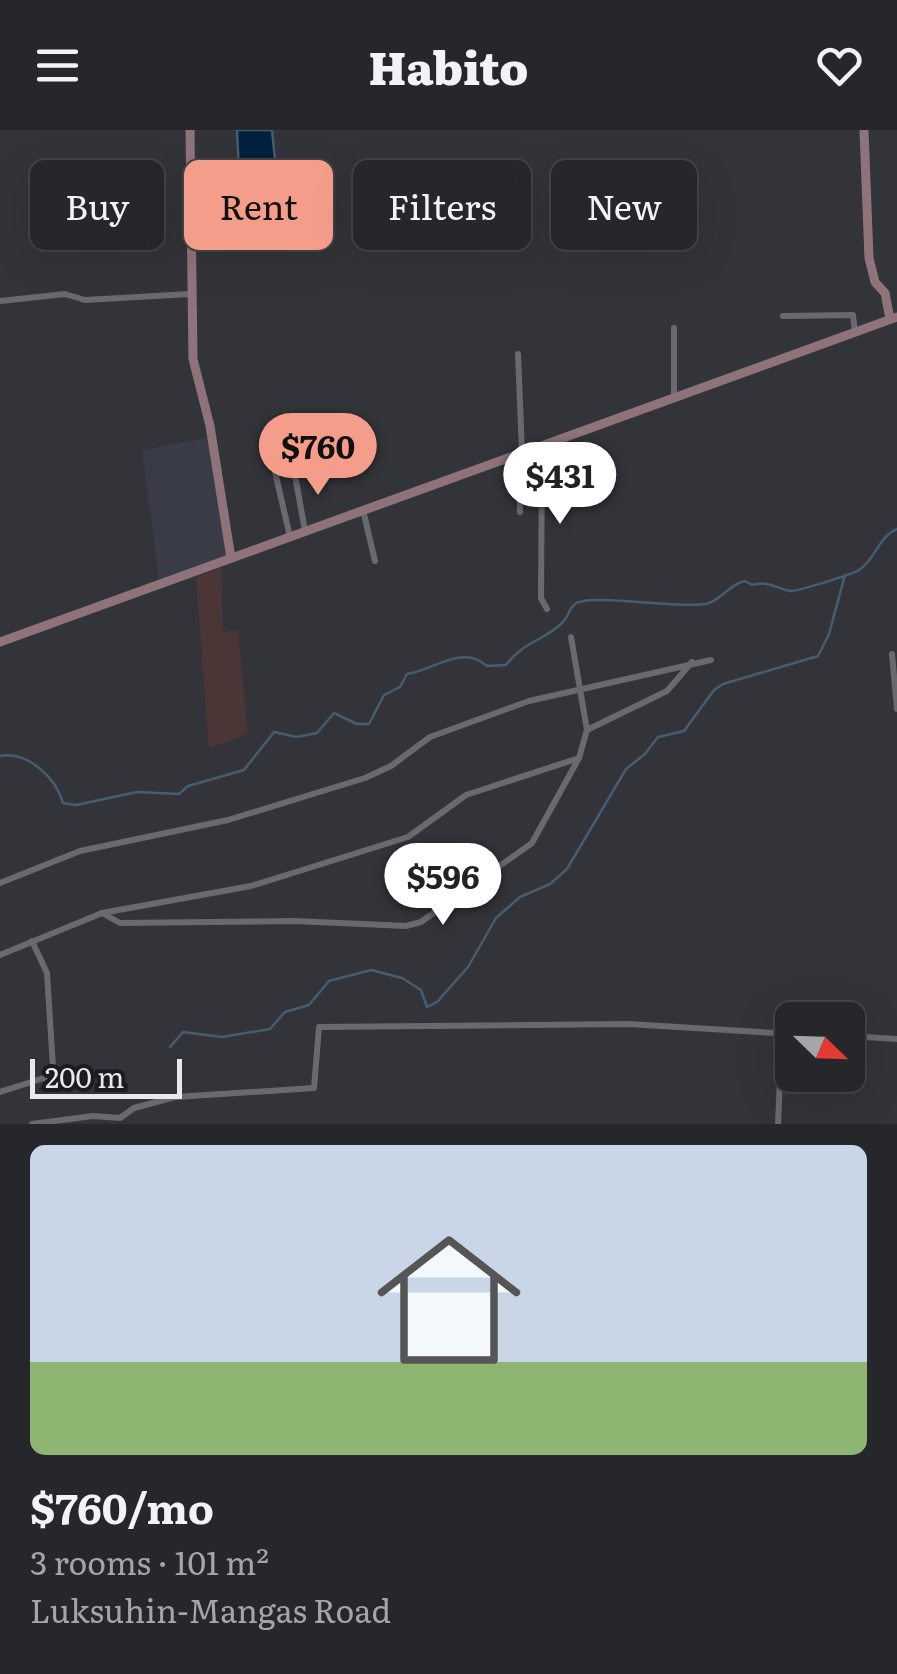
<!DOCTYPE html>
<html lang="en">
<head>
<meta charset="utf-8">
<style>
	:root { --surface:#26272b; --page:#2e2f33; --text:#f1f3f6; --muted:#a4a5a9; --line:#424447; --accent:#f49d8a }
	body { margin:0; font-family:Literata,serif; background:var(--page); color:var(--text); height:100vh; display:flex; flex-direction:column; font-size:38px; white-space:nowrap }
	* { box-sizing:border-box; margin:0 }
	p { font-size:32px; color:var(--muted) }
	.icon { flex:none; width:55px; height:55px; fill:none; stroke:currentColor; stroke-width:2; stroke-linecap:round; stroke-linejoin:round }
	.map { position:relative; height:994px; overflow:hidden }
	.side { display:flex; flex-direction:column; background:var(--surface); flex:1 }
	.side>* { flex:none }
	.banner { position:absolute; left:30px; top:30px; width:838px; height:90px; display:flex; gap:20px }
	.needle { width:65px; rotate:113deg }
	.controls { position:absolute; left:775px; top:872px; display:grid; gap:20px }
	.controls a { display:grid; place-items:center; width:90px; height:90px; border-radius:15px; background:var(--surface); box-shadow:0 10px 40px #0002,0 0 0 2px var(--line); font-size:50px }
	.scale { position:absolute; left:30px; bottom:25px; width:152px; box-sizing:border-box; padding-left:10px; border:5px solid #e8e9ed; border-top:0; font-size:28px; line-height:35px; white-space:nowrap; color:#e8e9ed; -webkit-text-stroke:8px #1b1c1e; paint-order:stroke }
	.price { position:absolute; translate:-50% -85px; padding:0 22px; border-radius:35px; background:#fff; color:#222; font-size:32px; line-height:65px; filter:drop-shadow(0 2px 5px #0008) }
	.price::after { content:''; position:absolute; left:50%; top:60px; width:30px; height:22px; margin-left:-15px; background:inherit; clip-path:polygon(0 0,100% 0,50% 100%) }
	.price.selected { background:var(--accent); color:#111 }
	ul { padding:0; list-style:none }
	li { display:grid; align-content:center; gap:20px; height:530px; padding:0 30px }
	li+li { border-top:2px solid var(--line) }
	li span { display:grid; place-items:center; height:310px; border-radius:15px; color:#555 }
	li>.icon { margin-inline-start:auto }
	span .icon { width:180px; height:180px; fill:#fffc; stroke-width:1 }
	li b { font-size:42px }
	.chip { padding:0 35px; border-radius:15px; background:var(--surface); box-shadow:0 10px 40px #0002,0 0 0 2px var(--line); font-size:35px; line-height:90px }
	.chip.selected { background:var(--accent); color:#111 }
	header { display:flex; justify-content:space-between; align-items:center; height:130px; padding:0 30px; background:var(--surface); font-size:45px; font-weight:800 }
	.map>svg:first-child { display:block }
</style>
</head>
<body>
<header><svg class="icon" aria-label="menu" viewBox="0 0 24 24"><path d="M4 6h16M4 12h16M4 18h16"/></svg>Habito<svg class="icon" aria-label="heart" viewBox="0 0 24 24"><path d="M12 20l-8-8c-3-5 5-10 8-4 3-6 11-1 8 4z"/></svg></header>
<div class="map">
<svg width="897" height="994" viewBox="0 0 897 994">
	<rect width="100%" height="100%" fill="#333439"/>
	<polygon fill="#4b3636" points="221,438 223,502 238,500 248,604 209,618 196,447"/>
	<polygon fill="#393b46" points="208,308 228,427 159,450 142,320"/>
	<polygon fill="#00213c" stroke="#465d71" stroke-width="2.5" points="237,0 272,0 281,89 246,88 240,63"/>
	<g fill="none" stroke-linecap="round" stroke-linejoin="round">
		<g stroke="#465d71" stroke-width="2.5">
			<path d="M0 626C28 621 56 648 63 673L76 675 137 662 179 664 188 656 244 640 274 602 297 607 317 603 334 583 357 594H369L384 565 400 557 407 544C434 540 462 514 487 536L506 535C525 510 544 511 562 493 568 488 569 478 575 474 589 463 677 479 706 474 721 471 729 454 745 451L752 455C769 450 774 458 790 461 796 462 853 444 859 440 876 429 878 407 897 399"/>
			<polyline points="170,917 183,902 222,907 270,899 285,882 309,875 329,851 371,840 402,848 421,860 427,877 437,872 468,837 496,788 520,767 550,754 567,739 626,639 645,624 658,607 684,601 714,560 723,554 818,526 829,504 845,445"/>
		</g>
		<g stroke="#686a70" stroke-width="6">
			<polyline points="0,171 65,164 85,170 190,164"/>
			<polyline points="783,186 853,185 855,203"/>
			<polyline points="518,224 522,322"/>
			<polyline points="674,268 674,198"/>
			<polyline points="519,324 520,382"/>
			<polyline points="542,327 541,468 547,479"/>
			<polyline points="273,333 290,407"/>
			<polyline points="294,340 305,401"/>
			<polyline points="363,380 375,431"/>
			<polyline points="892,524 897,579"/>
			<polyline points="587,600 667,561 692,532"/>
			<polyline points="0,753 80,721 228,690 365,648 391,636 430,607 529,571 711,530"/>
			<polyline points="102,783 120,793 295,791 406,796 421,792 532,713 579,628 587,600 571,507"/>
			<polyline points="0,825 102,783 251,756 408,707 466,665 579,628"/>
			<polyline points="848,906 897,909"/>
			<polyline points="0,962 47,947 53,937 47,843 32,811"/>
			<polyline points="32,994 93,986 120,988 134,978 175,967 314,958 319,897 628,894 792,904"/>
			<polyline points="778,994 782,903"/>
		</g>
		<g stroke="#8f737a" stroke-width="9">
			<polyline points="190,0 193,229 210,296 231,428"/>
			<polyline points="864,0 869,128 875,152 885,163 890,189"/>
			<polyline points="0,512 897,187"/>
		</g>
	</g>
</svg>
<div class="controls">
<a><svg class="needle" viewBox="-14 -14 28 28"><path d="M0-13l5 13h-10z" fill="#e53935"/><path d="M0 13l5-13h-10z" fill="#a4a5a9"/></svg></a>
</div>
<div class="scale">200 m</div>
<b class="price selected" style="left:318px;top:368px">$760</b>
<b class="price" style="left:560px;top:397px">$431</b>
<b class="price" style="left:443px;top:798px">$596</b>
<div class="banner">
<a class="chip">Buy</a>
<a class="chip selected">Rent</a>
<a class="chip">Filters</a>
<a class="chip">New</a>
</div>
</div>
<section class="side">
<ul>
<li><span style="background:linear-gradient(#c9d6e8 70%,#8fb573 0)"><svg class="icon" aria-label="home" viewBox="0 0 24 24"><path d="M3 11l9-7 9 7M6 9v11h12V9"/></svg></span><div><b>$760/mo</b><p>3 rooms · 101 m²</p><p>Luksuhin-Mangas Road</p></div></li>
</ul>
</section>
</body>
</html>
